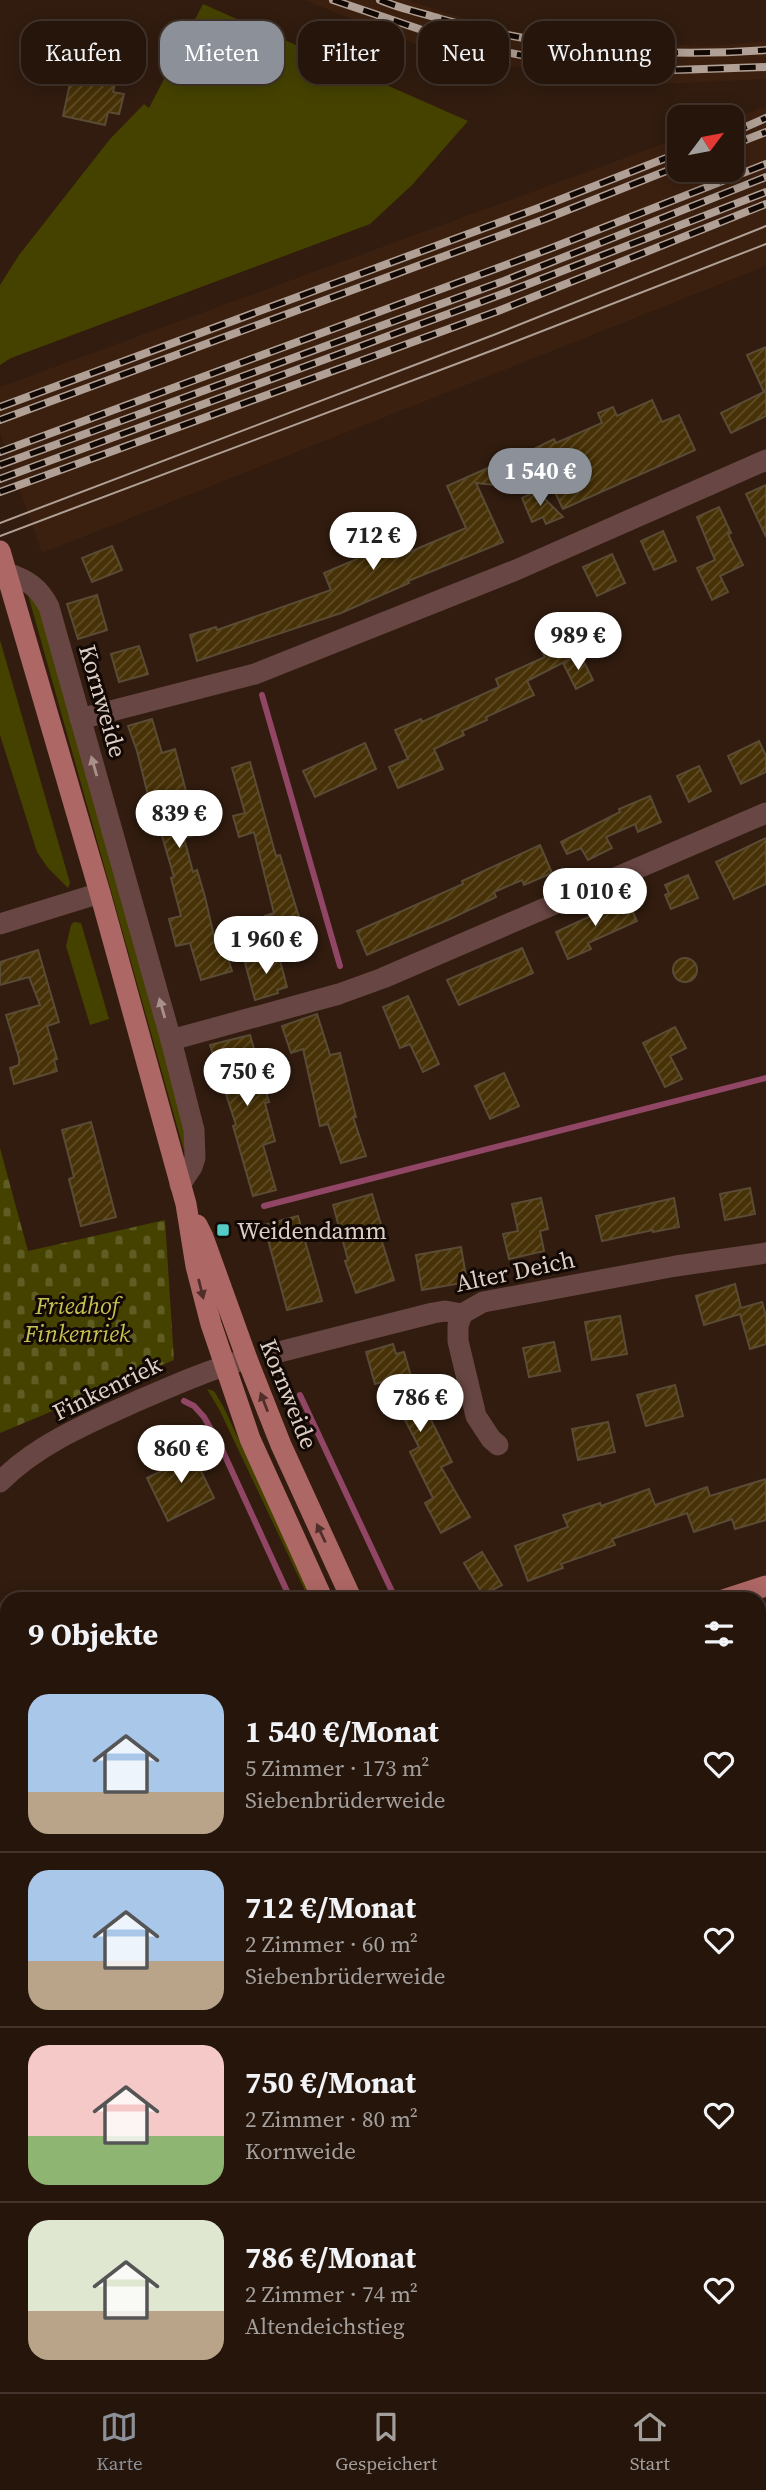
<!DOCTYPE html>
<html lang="de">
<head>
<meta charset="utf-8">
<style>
	:root { --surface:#25150b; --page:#312219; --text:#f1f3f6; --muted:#a39f9d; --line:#42342c; --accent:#8c9099 }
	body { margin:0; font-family:"Source Serif 4",serif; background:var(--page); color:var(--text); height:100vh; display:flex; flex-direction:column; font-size:26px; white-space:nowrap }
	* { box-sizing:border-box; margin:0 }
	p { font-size:23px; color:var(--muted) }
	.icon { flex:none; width:38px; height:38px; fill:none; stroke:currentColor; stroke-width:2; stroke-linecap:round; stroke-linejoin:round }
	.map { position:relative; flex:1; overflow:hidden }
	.panel { position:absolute; left:0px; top:1592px; width:766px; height:800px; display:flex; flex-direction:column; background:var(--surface); border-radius:21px 21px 0 0; box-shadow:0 4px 18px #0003,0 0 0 2px var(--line) }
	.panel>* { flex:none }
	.top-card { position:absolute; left:21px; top:21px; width:724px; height:63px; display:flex; gap:14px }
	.needle { width:46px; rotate:58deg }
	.fabs { position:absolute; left:667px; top:105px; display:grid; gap:14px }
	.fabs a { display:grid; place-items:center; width:77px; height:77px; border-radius:14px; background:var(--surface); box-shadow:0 4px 18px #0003,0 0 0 2px var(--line); font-size:35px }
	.price { position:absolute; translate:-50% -60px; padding:0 16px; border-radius:24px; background:#fff; color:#222; font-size:23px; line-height:46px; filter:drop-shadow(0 2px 4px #0008) }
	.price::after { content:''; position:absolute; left:50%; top:42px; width:21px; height:16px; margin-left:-10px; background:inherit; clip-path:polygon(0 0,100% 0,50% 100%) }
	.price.selected { background:var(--accent); color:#fff }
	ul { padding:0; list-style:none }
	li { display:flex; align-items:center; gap:21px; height:175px; padding:0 28px }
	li+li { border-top:2px solid var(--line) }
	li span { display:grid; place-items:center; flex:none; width:196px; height:140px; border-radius:21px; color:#555 }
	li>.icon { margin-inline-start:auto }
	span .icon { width:84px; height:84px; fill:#fffc; stroke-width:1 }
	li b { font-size:30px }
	h2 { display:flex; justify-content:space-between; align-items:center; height:84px; padding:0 28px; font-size:30px }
	.tag { padding:0 24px; border-radius:21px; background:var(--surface); box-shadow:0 4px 18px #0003,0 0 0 2px var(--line); font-size:24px; line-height:63px }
	.tag.selected { background:var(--accent); color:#fff }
	.dock { display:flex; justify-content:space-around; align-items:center; height:98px; border-top:2px solid var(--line); background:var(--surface); font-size:19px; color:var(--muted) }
	.dock a { display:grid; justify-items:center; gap:4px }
	.dock .selected { color:var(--accent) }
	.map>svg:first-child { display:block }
</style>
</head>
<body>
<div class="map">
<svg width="766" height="2392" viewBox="0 0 766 2392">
	<defs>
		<pattern id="cemetery-stones" width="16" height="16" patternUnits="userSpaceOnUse" patternTransform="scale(1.75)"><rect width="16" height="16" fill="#454200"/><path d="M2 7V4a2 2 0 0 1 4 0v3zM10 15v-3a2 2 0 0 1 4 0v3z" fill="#5f5c24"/></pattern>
		<pattern id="building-hatch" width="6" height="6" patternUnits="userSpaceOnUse" patternTransform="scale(1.75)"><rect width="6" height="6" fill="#473106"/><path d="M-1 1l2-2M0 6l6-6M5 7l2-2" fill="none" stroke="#614e29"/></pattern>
	</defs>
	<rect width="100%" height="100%" fill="#311c0f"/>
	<g fill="#3b200f">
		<polygon points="304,0 408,0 446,13 508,30 577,41 709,46 766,41 766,79 665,84 571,76 487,62 413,43"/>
		<polygon points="766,106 766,266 42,553 0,433 0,387 679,138 679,170 732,170 732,119"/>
	</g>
	<g fill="#454200">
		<polygon points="203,4 468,121 412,185 370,224 11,358 0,365 0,285 19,255 110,139 144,104 149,108"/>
		<polygon points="27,591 36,595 189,1131 184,1151"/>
		<polygon points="0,640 70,883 68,888 48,868 37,852 0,735"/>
		<polygon points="74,922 81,923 109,1019 90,1025 66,946 71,925"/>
		<polygon points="207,1389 214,1391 224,1408 313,1599 309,1599 220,1411"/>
		<polygon points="766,1701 766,2255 760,2240 760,1703"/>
		<polygon points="760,2283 766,2283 766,2392 671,2392 668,2385 760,2385"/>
	</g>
	<polygon fill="url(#cemetery-stones)" points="0,1148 28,1251 165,1220 174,1360 0,1433"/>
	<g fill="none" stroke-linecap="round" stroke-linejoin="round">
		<g stroke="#904664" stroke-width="6">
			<polyline points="262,695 340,966"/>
			<polyline points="264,1206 766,1078"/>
			<polyline points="300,1395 396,1600"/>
			<polyline points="184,1401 194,1406 204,1417 220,1445 291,1600"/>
			<polyline points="760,1867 766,1866"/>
			<polyline points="760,2013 766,2000"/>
			<polyline points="760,2030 766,2028"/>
			<polyline points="760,2268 766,2268"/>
			<polyline points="554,2392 558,2385"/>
		</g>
	</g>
	<g fill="url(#building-hatch)" stroke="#594b34" stroke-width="2">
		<polygon points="79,55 96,59 94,70 117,75 113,92 124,94 119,114 108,112 105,125 63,116 74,65 76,66"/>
		<polygon points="766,347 766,416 731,433 721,413 764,392 747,355"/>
		<polygon points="652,400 662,422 679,415 695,450 563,509 534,449 554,439 556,443 602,423 598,413 613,407 617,416"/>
		<polygon points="499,463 506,463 515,469 512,484 504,486 476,483 503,542 408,581 409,583 341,613 197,661 190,635 216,627 217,630 331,590 324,573 357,559 359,552 365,547 374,546 382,550 392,545 398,557 466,528 447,486"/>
		<polygon points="529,483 563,517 546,524 543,517 532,522 522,498 532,493"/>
		<polygon points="766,485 766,537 746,494"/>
		<polygon points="719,507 731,533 728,534 743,565 720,576 728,592 712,600 697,568 715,560 697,517"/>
		<polygon points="663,531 676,561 654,570 641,541"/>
		<polygon points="112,546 122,570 92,582 82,558"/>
		<polygon points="612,554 625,583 597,596 583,567"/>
		<polygon points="97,595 107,630 78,639 67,604"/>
		<polygon points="561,644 570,659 527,681 534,695 486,717 487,720 462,731 464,735 434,749 443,769 398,788 389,767 408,759 395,730 421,719 422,722 499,687 496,679 545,657 543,653"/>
		<polygon points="139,646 148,674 119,682 111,654"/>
		<polygon points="580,654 593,680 576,689 563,663"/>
		<polygon points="152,719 162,753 175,749 187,795 183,796 195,835 184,838 193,872 197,870 205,897 216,945 223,942 232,971 201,980 190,943 176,946 169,919 181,916 171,878 174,877 158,822 155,823 137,751 128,726"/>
		<polygon points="759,741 766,756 766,772 741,784 728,756"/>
		<polygon points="365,743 376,769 315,797 303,771"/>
		<polygon points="250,762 276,856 280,855 302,927 270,935 265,916 274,913 254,832 239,837 233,816 245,813 232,768"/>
		<polygon points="699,766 711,791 689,802 677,776"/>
		<polygon points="650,796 661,822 638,832 635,824 606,837 612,848 588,860 581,848 567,854 561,842 620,812 619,809"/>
		<polygon points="766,838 766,884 734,899 716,862"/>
		<polygon points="540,845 552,873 524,885 522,880 494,892 496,897 450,919 367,955 357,931 463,884 462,881"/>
		<polygon points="688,875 698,898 671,909 665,895 669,893 665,885"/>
		<polygon points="627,899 637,921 588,943 591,949 568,959 556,932"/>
		<polygon points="522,948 533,973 459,1005 447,980"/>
		<polygon points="38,950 59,1022 47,1026 57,1059 54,1060 57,1071 14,1084 10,1068 19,1065 19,1058 6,1015 40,1005 29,977 0,985 0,962"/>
		<polygon points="278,953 287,987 277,990 278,993 255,1000 245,963"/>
		<circle cx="685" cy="970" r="12"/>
		<polygon points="408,996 439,1064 423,1072 410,1044 400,1048 383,1007"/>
		<polygon points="317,1014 330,1055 340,1053 356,1117 353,1117 366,1156 341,1163 328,1124 320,1126 303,1049 291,1053 282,1026"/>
		<polygon points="675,1027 686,1048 670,1056 682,1079 665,1087 643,1043"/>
		<polygon points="250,1035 269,1102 265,1103 275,1141 263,1145 276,1190 253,1196 233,1126 236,1125 210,1045"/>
		<polygon points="504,1073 519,1106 490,1119 475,1086"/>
		<polygon points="91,1122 116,1217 81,1226 69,1179 74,1177 62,1130"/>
		<polygon points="750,1188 755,1214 725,1220 720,1194"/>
		<polygon points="372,1194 382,1228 378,1229 394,1280 356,1293 345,1261 348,1260 333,1205"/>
		<polygon points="541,1198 548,1229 540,1231 544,1251 509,1259 503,1234 518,1231 512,1204"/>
		<polygon points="674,1198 679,1227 653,1232 653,1230 602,1241 596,1216"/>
		<polygon points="298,1216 322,1301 287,1310 264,1225"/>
		<polygon points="461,1247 467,1282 422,1290 416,1255"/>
		<polygon points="735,1284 741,1308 762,1302 766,1316 766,1344 750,1349 740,1314 704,1325 696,1296"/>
		<polygon points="620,1316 627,1354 592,1360 585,1322"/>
		<polygon points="554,1342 560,1371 529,1377 523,1348"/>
		<polygon points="393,1344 396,1354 404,1352 414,1387 421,1384 437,1414 430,1418 452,1462 441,1467 470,1517 441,1533 425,1503 433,1498 410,1452 419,1447 385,1381 375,1384 366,1352"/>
		<polygon points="675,1385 683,1416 646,1426 637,1395"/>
		<polygon points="608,1422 615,1452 578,1460 572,1429"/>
		<polygon points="189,1446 214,1498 168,1521 147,1478 170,1467 166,1458"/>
		<polygon points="766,1479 766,1520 735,1529 732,1519 694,1532 687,1513 612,1539 615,1545 561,1564 563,1568 528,1581 515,1546 568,1527 563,1515 600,1503 601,1506 649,1489 655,1505 707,1487 710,1496"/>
		<polygon points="482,1552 502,1585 483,1595 464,1563"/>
	</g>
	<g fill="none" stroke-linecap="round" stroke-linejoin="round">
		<g stroke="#684643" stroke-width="21">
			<path d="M7 573C27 580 39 587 49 607L171 1040 194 1130 195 1158 192 1167 180 1185"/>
			<polyline points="80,719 255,674 516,570 766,460"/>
			<polyline points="0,924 100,893"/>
			<polyline points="171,1040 339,994 383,978 766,813"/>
			<polyline points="462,1314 458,1326 458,1341 476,1416 491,1439 498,1445"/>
			<polyline points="279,1352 433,1313 445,1311 462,1314 483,1302 676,1266 766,1253"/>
			<path d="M0 1482C36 1445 88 1423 135 1402 172 1386 208 1370 247 1359"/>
		</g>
		<g stroke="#ad6764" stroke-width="21">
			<polyline points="0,551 100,893 186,1204 196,1266 211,1324 250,1439 323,1600"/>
			<polyline points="197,1225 203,1237 247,1359 281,1445 352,1600"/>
			<polyline points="723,1600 766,1586"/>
			<polyline points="760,1627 766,1625"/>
			<polyline points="648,2385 650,2392"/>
		</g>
		<g stroke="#b1a096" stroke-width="2">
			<polyline points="0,523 496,334 766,226"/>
			<polyline points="0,536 496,349 766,244"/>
		</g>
		<defs>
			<g id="rail">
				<polyline points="333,0 434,34 490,49 551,61 644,71 766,67"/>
				<path d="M380 0C399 8 421 13 441 19 547 49 656 58 766 50"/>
				<polyline points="732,133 766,118"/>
				<polyline points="732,145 766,132"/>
				<polyline points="0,407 541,207 679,153"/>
				<polyline points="0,420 545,219 679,166"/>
				<polyline points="0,452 549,249 766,164"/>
				<polyline points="0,465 504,281 766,177"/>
				<polyline points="0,479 505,293 766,192"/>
				<polyline points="0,492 498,311 766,204"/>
			</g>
		</defs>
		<use href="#rail" stroke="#b1a096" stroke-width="8"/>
		<use href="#rail" stroke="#120904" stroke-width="5" stroke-dasharray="16" stroke-linecap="butt"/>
	</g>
	<defs><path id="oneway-solid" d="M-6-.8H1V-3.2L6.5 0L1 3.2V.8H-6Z" transform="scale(1.75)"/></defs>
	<g fill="#a9918b">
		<use href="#oneway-solid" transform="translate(94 766) rotate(-106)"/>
		<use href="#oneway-solid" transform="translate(162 1008) rotate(-106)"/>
	</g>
	<g fill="#502f2a">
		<use href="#oneway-solid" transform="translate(201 1289) rotate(76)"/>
		<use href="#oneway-solid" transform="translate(264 1402) rotate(-111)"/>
		<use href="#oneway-solid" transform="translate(321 1533) rotate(-115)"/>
	</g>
	<rect fill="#54cdc7" stroke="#120904" stroke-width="2.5" x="216" y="1223" width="14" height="14" rx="3.5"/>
	<g text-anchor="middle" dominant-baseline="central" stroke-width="6" stroke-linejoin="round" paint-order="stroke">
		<g font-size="24" fill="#decfc6" stroke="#120904">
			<text transform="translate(103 701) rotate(74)">Kornweide</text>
			<text transform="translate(515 1271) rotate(-12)">Alter Deich</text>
			<text transform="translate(107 1388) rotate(-26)">Finkenriek</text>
			<text transform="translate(289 1394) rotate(68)">Kornweide</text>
		</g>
		<g font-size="24" fill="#decfc6" stroke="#120904" text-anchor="start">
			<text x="237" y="1230">Weidendamm</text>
		</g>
		<g font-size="24" font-style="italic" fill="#c8c351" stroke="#120904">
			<text x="77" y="1305">Friedhof<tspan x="77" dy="28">Finkenriek</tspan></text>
		</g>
	</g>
</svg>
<div class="fabs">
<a><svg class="needle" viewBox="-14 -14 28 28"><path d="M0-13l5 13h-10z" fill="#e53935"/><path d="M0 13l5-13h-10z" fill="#a39f9d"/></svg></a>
</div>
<b class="price selected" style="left:540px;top:508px">1 540 €</b>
<b class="price" style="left:373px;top:572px">712 €</b>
<b class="price" style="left:578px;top:672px">989 €</b>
<b class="price" style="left:179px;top:850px">839 €</b>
<b class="price" style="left:595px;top:928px">1 010 €</b>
<b class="price" style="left:266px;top:976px">1 960 €</b>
<b class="price" style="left:247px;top:1108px">750 €</b>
<b class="price" style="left:420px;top:1434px">786 €</b>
<b class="price" style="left:181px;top:1485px">860 €</b>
<div class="top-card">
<a class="tag">Kaufen</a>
<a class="tag selected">Mieten</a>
<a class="tag">Filter</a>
<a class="tag">Neu</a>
<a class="tag">Wohnung</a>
</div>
<section class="panel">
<h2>9 Objekte<svg class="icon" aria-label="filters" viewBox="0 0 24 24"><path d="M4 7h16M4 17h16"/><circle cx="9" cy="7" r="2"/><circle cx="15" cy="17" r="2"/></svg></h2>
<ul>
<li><span style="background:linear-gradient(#a9c7e8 70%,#b9a48a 0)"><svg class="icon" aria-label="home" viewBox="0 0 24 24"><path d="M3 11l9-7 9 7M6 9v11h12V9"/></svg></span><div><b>1 540 €/Monat</b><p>5 Zimmer · 173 m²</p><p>Siebenbrüderweide</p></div><svg class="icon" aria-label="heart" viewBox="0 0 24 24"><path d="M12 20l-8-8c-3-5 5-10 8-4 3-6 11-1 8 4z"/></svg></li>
<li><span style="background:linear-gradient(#a9c7e8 65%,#b9a48a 0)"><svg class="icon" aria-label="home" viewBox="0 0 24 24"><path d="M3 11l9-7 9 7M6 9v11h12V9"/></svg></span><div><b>712 €/Monat</b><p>2 Zimmer · 60 m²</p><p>Siebenbrüderweide</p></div><svg class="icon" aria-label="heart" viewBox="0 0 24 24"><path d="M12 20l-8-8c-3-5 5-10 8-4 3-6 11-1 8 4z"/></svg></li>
<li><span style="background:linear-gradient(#f6c9c9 65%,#8fb573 0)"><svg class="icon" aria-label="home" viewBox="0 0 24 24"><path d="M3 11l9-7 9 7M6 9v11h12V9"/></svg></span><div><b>750 €/Monat</b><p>2 Zimmer · 80 m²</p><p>Kornweide</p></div><svg class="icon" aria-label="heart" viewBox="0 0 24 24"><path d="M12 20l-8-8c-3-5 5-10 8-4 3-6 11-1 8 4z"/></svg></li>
<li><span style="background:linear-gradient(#dfe7d0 65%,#b9a48a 0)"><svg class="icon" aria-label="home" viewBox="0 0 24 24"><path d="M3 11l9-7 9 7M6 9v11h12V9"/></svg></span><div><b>786 €/Monat</b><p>2 Zimmer · 74 m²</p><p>Altendeichstieg</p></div><svg class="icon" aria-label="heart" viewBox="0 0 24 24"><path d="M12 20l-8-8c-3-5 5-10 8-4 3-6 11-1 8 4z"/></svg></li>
</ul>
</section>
</div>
<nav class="dock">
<a class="selected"><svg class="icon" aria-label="map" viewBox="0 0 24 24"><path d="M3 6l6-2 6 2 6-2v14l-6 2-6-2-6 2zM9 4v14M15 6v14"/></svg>Karte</a>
<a><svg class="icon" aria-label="saved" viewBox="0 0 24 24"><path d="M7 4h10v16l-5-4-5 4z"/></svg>Gespeichert</a>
<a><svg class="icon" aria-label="home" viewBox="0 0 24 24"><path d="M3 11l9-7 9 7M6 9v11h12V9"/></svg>Start</a>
</nav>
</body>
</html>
